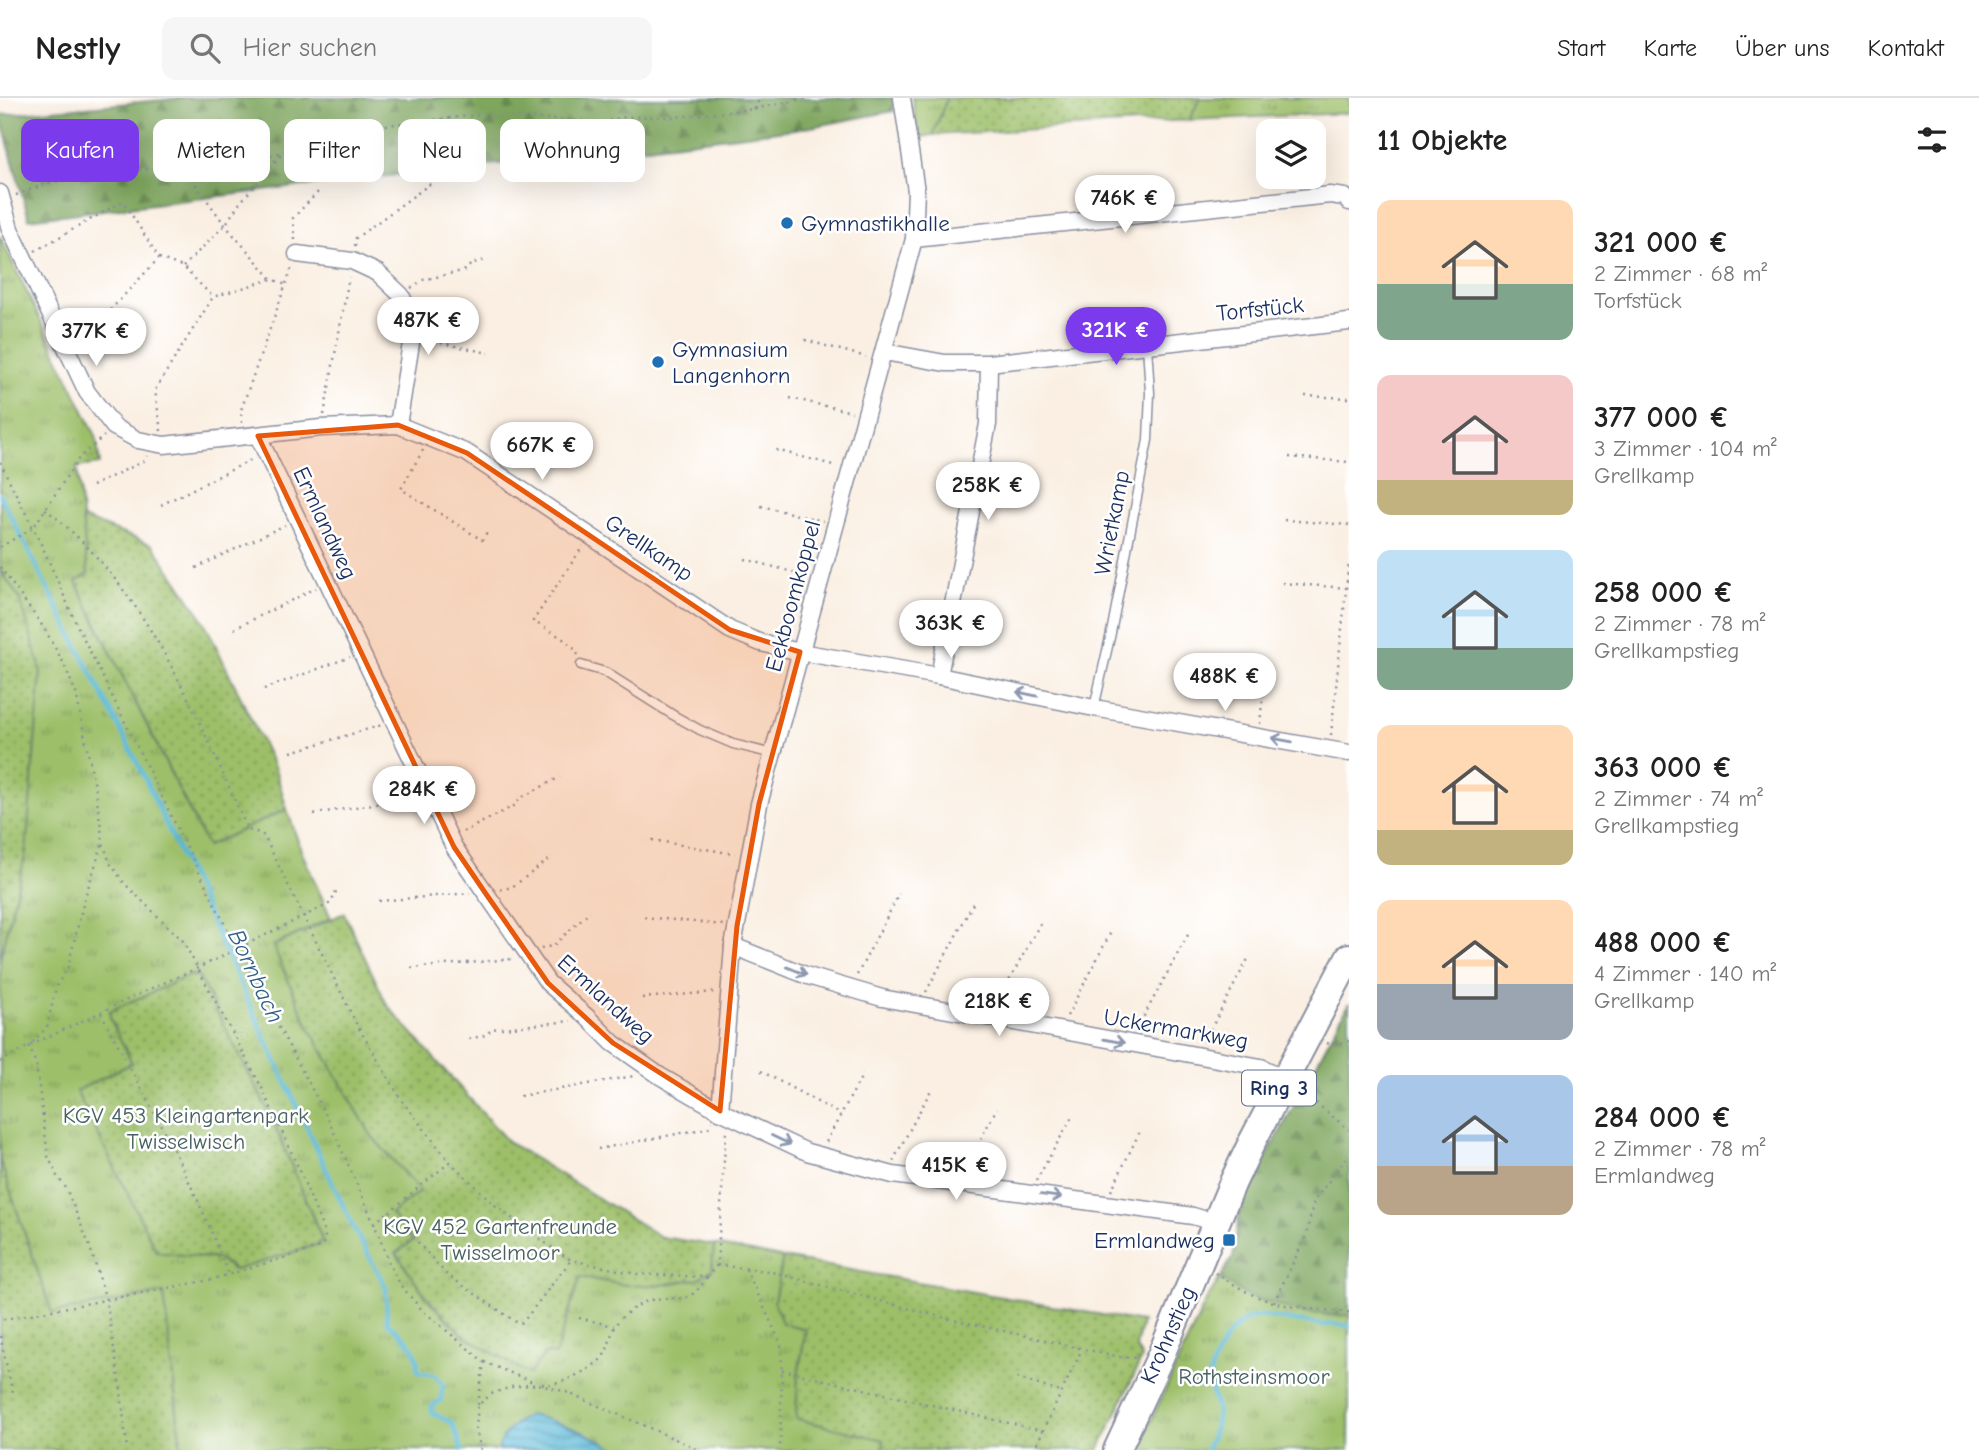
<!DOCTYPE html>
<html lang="de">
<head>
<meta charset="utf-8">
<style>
	:root { --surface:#fff; --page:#f6f6f6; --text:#222; --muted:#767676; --line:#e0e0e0; --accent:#7c3aed }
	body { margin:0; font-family:"Comic Neue",sans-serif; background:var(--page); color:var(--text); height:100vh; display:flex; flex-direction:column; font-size:26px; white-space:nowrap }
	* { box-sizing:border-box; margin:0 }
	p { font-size:23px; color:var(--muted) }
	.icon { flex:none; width:38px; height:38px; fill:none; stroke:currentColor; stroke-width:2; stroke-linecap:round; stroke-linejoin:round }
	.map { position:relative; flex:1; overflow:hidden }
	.side { display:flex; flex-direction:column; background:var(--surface); width:630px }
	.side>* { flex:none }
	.top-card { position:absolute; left:21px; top:21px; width:665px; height:63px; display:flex; gap:14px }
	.tools { position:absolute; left:1256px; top:21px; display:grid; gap:14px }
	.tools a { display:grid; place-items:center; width:70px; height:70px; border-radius:14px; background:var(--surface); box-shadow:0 7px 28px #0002; font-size:35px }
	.price { position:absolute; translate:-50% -60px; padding:0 16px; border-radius:24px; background:#fff; color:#222; font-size:23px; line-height:46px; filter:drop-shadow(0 2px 4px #0008) }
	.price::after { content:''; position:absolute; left:50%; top:42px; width:21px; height:16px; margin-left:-10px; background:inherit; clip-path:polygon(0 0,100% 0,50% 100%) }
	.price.active { background:var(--accent); color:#fff }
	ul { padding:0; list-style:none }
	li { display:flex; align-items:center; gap:21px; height:175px; padding:0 28px }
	li span { display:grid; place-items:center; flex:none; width:196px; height:140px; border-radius:14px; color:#555 }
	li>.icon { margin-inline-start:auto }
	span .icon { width:84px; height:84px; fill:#fffc; stroke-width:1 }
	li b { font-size:30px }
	h2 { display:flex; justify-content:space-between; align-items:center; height:84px; padding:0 28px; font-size:30px }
	.tag { padding:0 24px; border-radius:14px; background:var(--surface); box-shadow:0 7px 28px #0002; font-size:24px; line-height:63px }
	.tag.active { background:var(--accent); color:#fff }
	header { display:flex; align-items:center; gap:42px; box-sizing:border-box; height:98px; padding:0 35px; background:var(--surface); border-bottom:2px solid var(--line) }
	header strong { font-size:33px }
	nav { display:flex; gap:38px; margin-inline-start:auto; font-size:24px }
	.search { width:490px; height:63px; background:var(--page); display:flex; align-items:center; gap:18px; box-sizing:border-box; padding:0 24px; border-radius:14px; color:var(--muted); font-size:26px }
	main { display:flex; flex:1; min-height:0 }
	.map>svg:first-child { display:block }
</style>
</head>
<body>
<header>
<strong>Nestly</strong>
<div class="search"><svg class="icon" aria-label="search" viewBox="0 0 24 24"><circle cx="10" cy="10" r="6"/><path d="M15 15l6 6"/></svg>Hier suchen</div>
<nav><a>Start</a><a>Karte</a><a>Über uns</a><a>Kontakt</a></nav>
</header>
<main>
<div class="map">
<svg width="1349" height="1352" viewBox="0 0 1349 1352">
	<defs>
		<pattern id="forest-firs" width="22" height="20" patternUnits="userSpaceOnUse" patternTransform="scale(1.75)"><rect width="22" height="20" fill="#7ea65d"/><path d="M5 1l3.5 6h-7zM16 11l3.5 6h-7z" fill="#668850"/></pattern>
		<pattern id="park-tufts" width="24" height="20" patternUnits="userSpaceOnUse" patternTransform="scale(1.75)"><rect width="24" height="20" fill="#9dbf69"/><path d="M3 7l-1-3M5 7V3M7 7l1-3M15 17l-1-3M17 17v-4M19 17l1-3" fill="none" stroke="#7f9c5a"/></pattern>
		<pattern id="garden-dots" width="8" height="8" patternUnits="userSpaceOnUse" patternTransform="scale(1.75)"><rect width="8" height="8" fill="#9dbf69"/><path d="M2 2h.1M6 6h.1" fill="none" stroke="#7f9c5a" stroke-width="1.8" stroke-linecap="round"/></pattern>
		<pattern id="water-rules" width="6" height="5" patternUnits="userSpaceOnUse" patternTransform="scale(1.75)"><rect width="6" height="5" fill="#58b8d7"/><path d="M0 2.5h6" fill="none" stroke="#4896b2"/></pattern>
	</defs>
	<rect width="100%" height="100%" fill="#fff"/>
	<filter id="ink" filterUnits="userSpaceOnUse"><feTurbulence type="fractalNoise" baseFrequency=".0143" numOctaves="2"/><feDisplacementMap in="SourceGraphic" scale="14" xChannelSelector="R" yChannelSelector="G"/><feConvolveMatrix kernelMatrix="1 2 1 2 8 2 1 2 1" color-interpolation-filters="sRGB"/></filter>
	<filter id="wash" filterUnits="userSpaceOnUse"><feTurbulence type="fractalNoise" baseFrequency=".00686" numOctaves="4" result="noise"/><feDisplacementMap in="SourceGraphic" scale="28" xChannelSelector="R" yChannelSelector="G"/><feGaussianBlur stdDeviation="1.57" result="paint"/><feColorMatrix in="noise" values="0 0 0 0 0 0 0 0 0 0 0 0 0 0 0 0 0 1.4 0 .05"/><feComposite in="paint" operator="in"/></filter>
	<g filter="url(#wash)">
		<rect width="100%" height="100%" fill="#faefe2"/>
		<g fill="url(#forest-firs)" stroke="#4c6a5e" stroke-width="2">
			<polygon points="183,0 892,0 894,13 811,29 531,63 454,70 29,121 0,17"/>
			<polygon points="1349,905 1349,1352 1144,1352 1145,1336 1207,1201 1233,1159 1239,1116 1252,1086"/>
		</g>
		<g fill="url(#park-tufts)" stroke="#5c7764" stroke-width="2" fill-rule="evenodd">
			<polygon points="912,0 947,0 933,37 918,40"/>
			<polygon points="1200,0 1349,0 1349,15 1189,22"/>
			<path d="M0 138 96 338 100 366 77 369 88 476 76 484 207 748 287 711 302 755 331 820 273 848 310 931 371 1037 421 1094 413 1143 396 1155 428 1201 463 1237 555 1257 580 1179 626 1187H660L712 1172 714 1147 783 1160 774 1203 806 1230 798 1278 885 1343 882 1352H181L174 1284 52 1216 0 1063V860L26 754 5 477 0 472V446L2 445 0 441ZM191 877 198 878 270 1016 321 1139 232 1171 219 1161 157 1154 126 969 133 965 110 913Z"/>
			<polygon points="1220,1181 1248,1198 1303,1215 1349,1218 1349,1352 1144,1352 1145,1336 1207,1201"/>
		</g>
		<g fill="url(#garden-dots)" stroke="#5c7764" stroke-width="2">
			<polygon points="947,0 1200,0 1189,22 933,37"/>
			<polygon points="82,420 153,447 203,521 275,671 287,711 207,748 76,484 88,476"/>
			<polygon points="0,472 20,501 41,572 26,754 0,860"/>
			<polygon points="344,815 387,907 508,1044 661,1139 714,1147 712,1172 697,1181 660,1187 626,1187 580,1179 555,1257 546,1255 529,1276 463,1237 428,1201 396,1155 413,1143 391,1116 420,1093 371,1037 310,931 273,848"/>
			<polygon points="191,877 198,878 270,1016 321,1139 322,1143 316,1147 235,1172 218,1161 157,1154 76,993 132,965 110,920 110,913"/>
			<polygon points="0,1063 52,1215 164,1195 181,1352 0,1352"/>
			<polygon points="783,1160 1142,1224 1136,1249 1142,1260 1099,1352 882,1352 884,1342 796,1321 798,1278 806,1231 782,1225 774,1203"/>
		</g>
		<path fill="url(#water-rules)" stroke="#3a749a" stroke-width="2" d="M529 1317C561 1324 590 1336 618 1352H498C502 1336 515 1324 529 1317Z"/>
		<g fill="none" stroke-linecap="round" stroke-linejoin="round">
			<g stroke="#58b8d7" stroke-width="4.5">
				<path d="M0 397 141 672 353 1129 386 1189 387 1224C401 1236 421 1251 417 1270L419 1274 434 1277 443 1286 441 1302 432 1308 431 1314 452 1325 462 1352"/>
				<path d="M1206 1352C1210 1343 1215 1332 1217 1321 1219 1309 1211 1297 1210 1284 1209 1273 1214 1263 1219 1253 1228 1234 1240 1220 1262 1218L1323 1227 1334 1226 1349 1228"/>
			</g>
		</g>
	</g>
	<g filter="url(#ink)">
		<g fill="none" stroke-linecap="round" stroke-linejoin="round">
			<defs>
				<g id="service">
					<polyline points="581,567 605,574 673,617 700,632 733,646 773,656"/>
					<polyline points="1094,610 1111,535 1148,342 1150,295 1147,247"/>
				</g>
				<g id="minor">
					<polyline points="0,95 10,131 87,294 114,329 138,342 164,347 321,330 398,327 467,355 730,532 761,545 800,554 939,578 1094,610 1349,655"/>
					<polyline points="914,141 1330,97 1345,99 1349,104"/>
					<polyline points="297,156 352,163 378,175 401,197 410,216 412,239 398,327"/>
					<polyline points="884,254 945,265 989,265 1349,224"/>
					<polyline points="258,338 454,749 548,885 587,919 613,945 660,978 720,1013 807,1054 893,1077 1193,1118 1216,1125"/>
					<polyline points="939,578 988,326 989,265"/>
					<polyline points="733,848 808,878 882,900 1261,969 1284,980"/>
					<polyline points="720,1013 733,848 759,706 914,141 916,93 902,0"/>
				</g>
				<polyline id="primary" points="1117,1352 1161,1257 1233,1084 1252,1044 1349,859"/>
			</defs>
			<use href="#service" stroke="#8a8fa0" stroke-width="11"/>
			<use href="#minor" stroke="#8a8fa0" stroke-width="19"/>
			<use href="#primary" stroke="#8a8fa0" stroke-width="30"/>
			<g stroke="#8a8fa0" stroke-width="2.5" stroke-dasharray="2 5" stroke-linecap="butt">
				<polyline points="754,11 760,0"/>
				<polyline points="183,69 225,127 272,181"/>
				<polyline points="16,97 46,86 85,77 257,61 376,28 478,17 601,24 625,19 674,19 754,11 807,0"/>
				<polyline points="295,142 293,120 321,91"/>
				<polyline points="355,148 356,140 438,80"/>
				<polyline points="35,153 123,103 159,160 85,239 78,242"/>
				<polyline points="159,160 183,169 212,198"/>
				<polyline points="183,169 225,127 239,106 283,54"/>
				<polyline points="411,190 423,182 466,172 471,166 488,161"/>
				<polyline points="427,242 489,255"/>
				<polyline points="805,242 866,259"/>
				<polyline points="1305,298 1349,300"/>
				<polyline points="790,300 852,314"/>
				<polyline points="324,317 349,179"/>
				<polyline points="242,325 241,312 292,169"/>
				<polyline points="161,333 155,292 213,199 272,181 286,187"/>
				<polyline points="423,352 401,391 482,442 489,431"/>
				<polyline points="776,352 837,368"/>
				<polyline points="1289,359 1349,364"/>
				<polyline points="0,364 43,450 75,523 237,851 328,1021 374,1125 390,1168 402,1189 422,1212 484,1264 478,1307"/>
				<polyline points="92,388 144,363 147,358"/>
				<polyline points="161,407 255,360"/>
				<polyline points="761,408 823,423"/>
				<path d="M45 411C148 490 196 617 248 732L260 735 264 738 357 927 402 1003 450 1064 497 1109 555 1152 571 1162 636 1176 707 1179 717 1167 726 1033"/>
				<polyline points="1284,422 1349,427"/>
				<polyline points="0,449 33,430 79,360 104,338"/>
				<polyline points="745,461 807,478"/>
				<path d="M0 469 44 530 63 564 76 595 96 694 103 745 110 765 124 785 183 843 262 990 299 1071 325 1136C325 1144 323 1147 317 1150L210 1182 0 1222"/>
				<polyline points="196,470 285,427"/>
				<polyline points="1282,485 1347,490"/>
				<polyline points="234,531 316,490"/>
				<path d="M578 557C571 542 547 532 533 523L583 448"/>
				<polyline points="264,591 350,559"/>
				<polyline points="1260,626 1266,563"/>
				<polyline points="1331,637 1349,463"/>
				<polyline points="291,654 382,627"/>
				<polyline points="314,716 415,699"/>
				<polyline points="463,734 514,708 521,700 560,679"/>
				<polyline points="652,742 735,756"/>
				<polyline points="102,747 84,802 68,869 56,889 47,929 29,948 36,966 48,1058 57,1078 66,1090 90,1149 106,1202 121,1293 127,1352"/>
				<polyline points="500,792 512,789 550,761"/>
				<polyline points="379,803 470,795"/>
				<polyline points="644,819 724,827"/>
				<polyline points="541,851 554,847 590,813"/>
				<polyline points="411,870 512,861"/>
				<polyline points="857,877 899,796"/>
				<polyline points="926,894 974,804"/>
				<polyline points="642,900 715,894"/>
				<polyline points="996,907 1041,824"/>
				<path d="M101 915C146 1000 195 1085 228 1176"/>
				<polyline points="1067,918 1111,834"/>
				<polyline points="1137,931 1189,835"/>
				<polyline points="469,941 486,937 492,931 571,923"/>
				<polyline points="1204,944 1248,861"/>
				<polyline points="1327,945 1332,947 1349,943"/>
				<polyline points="0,964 29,948 152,890 198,870 331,805 337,791"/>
				<polyline points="761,973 841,1017"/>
				<polyline points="1298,994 1310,1000 1349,1032"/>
				<polyline points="520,998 634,978"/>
				<polyline points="826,1044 863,976"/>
				<polyline points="598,1051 708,1030 712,1024"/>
				<polyline points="893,1063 931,992"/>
				<polyline points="450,1064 390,1113 446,1176 519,1226 523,1224 571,1162"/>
				<polyline points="964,1072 997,1010"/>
				<polyline points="1036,1083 1072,1019"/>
				<polyline points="1111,1093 1140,1033"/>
				<polyline points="374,1125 390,1113"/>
				<polyline points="717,1167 768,1173 941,1219 1120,1259 1140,1260"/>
				<polyline points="746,1171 781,1246 782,1272 780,1352"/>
				<path d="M1215 1175C1229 1183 1243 1193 1258 1199 1286 1210 1319 1212 1349 1214"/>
				<polyline points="1274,1204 1306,1138 1314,1103 1349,1056"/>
				<polyline points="579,1220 614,1228"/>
				<polyline points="0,1238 13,1296"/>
				<polyline points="484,1264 535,1285"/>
				<polyline points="782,1272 1043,1333"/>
				<polyline points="1017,1280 1060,1294"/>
				<path d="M542 1286C545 1286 549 1287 553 1286 565 1284 599 1268 604 1257 614 1240 608 1229 627 1215 634 1210 642 1204 651 1202 679 1195 686 1212 707 1179"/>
				<polyline points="481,1352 476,1331 478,1307 493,1295 512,1289 538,1286 566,1294 689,1347 697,1352"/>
				<polyline points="1034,1352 1082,1251"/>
			</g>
			<use href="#service" stroke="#fff" stroke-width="8"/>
			<use href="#minor" stroke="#fff" stroke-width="16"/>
			<use href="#primary" stroke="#fff" stroke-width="26"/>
		</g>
		<defs><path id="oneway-shaft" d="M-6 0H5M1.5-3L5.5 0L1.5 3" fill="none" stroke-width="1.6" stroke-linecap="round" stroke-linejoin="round" transform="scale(1.75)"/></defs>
		<g stroke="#8d97ae">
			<use href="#oneway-shaft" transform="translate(1027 596) rotate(-168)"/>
			<use href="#oneway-shaft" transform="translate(1282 642) rotate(-170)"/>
			<use href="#oneway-shaft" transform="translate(797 873) rotate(22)"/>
			<use href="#oneway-shaft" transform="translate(1114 943) rotate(10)"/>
			<use href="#oneway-shaft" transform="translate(781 1042) rotate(25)"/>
			<use href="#oneway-shaft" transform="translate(1051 1098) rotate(8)"/>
		</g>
	</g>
	<path fill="#e8590c" fill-opacity="0.2" stroke="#e8590c" stroke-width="5" stroke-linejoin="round" d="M398 327 467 355 730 532 800 554 759 706 737 828 720 1013 613 945 548 885 486 796 454 749 258 338Z"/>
	<g fill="#1f6fb2" stroke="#fff" stroke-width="2.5">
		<circle cx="787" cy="125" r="7"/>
		<circle cx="658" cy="264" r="7"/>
		<rect x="1222" y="1135" width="14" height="14" rx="3.5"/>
	</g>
	<g text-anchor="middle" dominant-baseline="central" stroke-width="5" stroke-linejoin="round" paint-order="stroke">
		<rect fill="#fff" stroke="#5f6d8e" stroke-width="2" x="1242" y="972.5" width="74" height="35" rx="5"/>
		<g font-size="21" font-weight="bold" fill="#1b2f5e">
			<text x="1279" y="990">Ring 3</text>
		</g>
		<g font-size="23" fill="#1b2f5e" stroke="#fff" text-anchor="start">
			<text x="801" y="125">Gymnastikhalle</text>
			<text x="672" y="251">Gymnasium<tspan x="672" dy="26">Langenhorn</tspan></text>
			<text x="1215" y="1142" text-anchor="end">Ermlandweg</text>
		</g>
		<g font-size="23" fill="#1b2f5e" stroke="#fff">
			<text transform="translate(1260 211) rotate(-6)">Torfstück</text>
			<text transform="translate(325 425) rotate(65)">Ermlandweg</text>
			<text transform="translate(1112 425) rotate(-79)">Wrietkamp</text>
			<text transform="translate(649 450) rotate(34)">Grellkamp</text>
			<text transform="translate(793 498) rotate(-75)">Eekboomkoppel</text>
			<text transform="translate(606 901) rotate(42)">Ermlandweg</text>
			<text transform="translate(1176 931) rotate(10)">Uckermarkweg</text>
			<text transform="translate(1168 1237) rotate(-66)">Krohnstieg</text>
		</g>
		<g font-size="23" fill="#486162" stroke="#fff">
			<text x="186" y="1017">KGV 453 Kleingartenpark<tspan x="186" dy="26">Twisselwisch</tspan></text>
			<text x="500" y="1128">KGV 452 Gartenfreunde<tspan x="500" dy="26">Twisselmoor</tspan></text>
			<text x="1254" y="1278">Rothsteinsmoor</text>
		</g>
		<g font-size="24" font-style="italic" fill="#305f88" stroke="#fff">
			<text transform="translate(256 878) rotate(65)">Bornbach</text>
		</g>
	</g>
</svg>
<div class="tools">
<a><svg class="icon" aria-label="layers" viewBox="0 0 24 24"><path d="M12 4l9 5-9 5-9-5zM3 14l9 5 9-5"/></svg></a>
</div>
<b class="price" style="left:1125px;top:137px">746K €</b>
<b class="price" style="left:428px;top:259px">487K €</b>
<b class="price active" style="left:1116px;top:269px">321K €</b>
<b class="price" style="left:96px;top:270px">377K €</b>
<b class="price" style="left:542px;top:384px">667K €</b>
<b class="price" style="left:988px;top:424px">258K €</b>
<b class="price" style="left:951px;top:562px">363K €</b>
<b class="price" style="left:1225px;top:615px">488K €</b>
<b class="price" style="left:424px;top:728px">284K €</b>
<b class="price" style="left:999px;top:940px">218K €</b>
<b class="price" style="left:956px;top:1104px">415K €</b>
<div class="top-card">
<a class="tag active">Kaufen</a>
<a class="tag">Mieten</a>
<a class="tag">Filter</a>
<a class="tag">Neu</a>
<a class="tag">Wohnung</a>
</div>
</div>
<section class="side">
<h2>11 Objekte<svg class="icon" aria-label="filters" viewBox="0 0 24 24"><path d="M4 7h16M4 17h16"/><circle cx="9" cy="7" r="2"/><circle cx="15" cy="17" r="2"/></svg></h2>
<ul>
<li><span style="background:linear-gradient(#ffd9b3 60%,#7fa58c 0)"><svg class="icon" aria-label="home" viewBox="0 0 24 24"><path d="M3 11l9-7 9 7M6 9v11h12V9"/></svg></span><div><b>321 000 €</b><p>2 Zimmer · 68 m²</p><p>Torfstück</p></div></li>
<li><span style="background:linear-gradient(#f6c9c9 75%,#c2b280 0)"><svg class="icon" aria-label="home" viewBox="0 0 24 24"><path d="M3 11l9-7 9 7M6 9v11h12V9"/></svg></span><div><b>377 000 €</b><p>3 Zimmer · 104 m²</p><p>Grellkamp</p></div></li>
<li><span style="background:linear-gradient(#bfe0f5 70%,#7fa58c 0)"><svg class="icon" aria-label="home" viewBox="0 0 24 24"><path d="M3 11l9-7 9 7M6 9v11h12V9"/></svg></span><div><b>258 000 €</b><p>2 Zimmer · 78 m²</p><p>Grellkampstieg</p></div></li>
<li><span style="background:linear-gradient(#ffd9b3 75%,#c2b280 0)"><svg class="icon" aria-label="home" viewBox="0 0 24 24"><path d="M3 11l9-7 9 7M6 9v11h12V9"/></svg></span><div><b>363 000 €</b><p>2 Zimmer · 74 m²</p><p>Grellkampstieg</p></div></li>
<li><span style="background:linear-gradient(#ffd9b3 60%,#9aa5b1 0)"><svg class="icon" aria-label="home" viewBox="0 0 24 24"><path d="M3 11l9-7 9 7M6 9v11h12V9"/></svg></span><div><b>488 000 €</b><p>4 Zimmer · 140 m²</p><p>Grellkamp</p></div></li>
<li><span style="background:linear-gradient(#a9c7e8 65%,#b9a48a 0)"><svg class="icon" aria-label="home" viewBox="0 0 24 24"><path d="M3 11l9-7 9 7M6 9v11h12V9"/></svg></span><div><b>284 000 €</b><p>2 Zimmer · 78 m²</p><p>Ermlandweg</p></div></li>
</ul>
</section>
</main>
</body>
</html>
